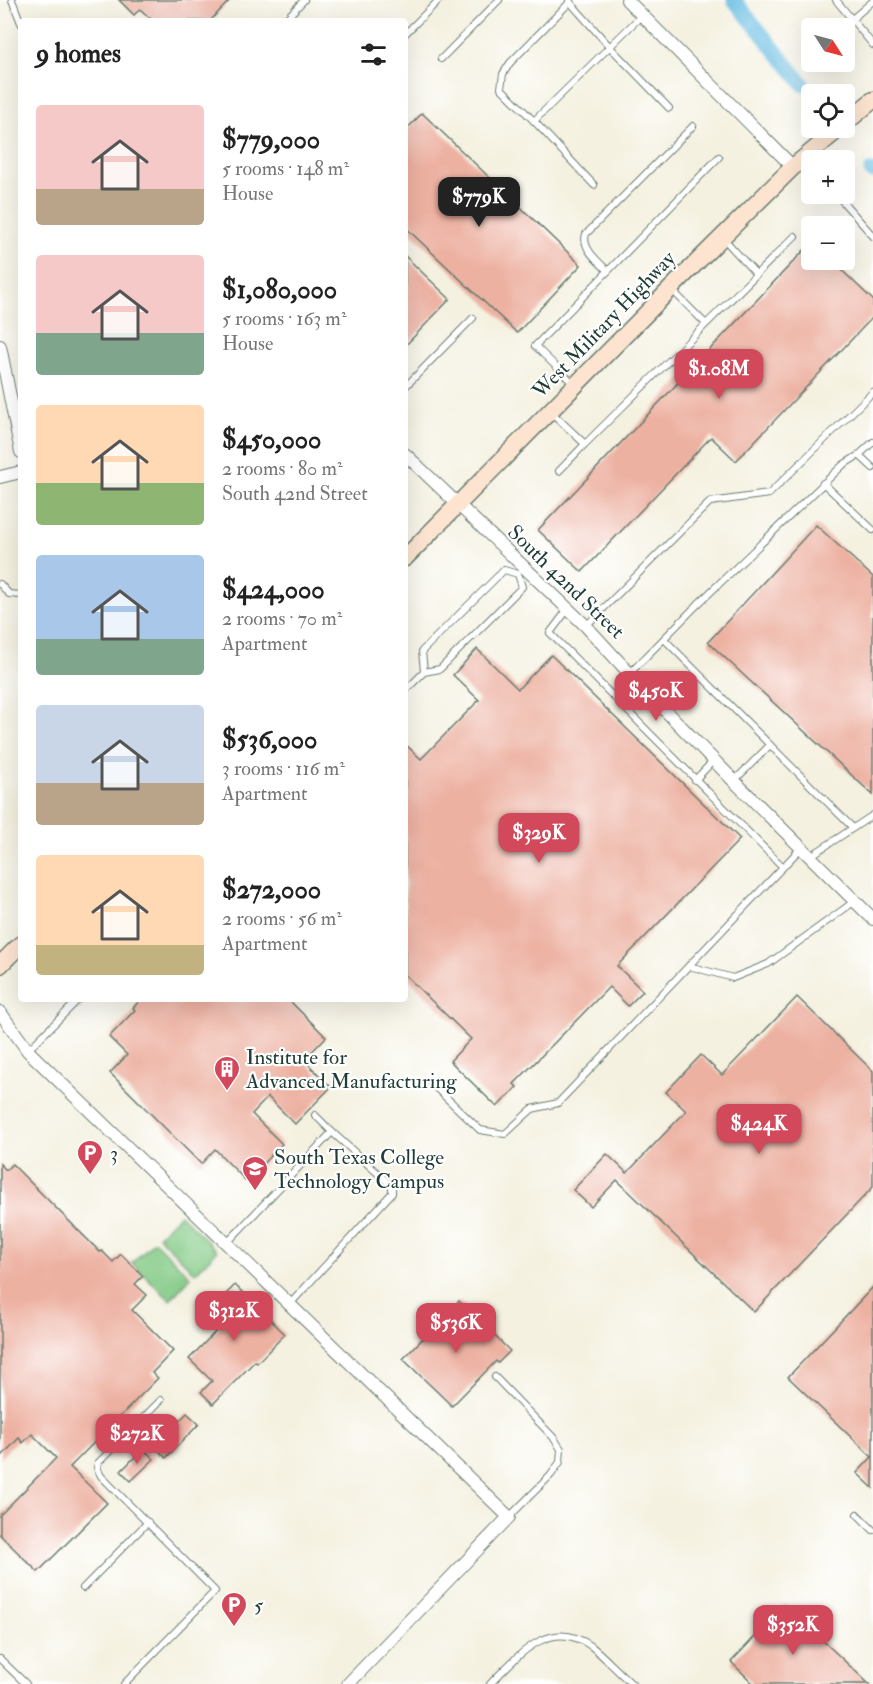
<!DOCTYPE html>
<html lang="en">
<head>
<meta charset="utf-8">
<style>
	:root { --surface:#fff; --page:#f2f2f2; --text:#222; --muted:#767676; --accent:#d1495b }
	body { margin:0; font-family:"IM FELL Double Pica",serif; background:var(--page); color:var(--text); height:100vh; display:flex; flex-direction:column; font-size:22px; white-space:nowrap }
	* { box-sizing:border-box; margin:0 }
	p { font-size:20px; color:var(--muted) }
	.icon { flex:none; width:33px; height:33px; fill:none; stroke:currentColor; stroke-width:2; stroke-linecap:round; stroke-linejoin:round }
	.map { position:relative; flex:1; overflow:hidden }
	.side { position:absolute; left:18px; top:18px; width:390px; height:984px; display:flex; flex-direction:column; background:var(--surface); border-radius:6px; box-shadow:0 6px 24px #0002 }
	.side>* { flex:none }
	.needle { width:39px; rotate:126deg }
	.controls { position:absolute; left:801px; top:18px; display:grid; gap:12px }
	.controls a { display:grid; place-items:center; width:54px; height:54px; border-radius:6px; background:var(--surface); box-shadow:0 6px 24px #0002; font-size:30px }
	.price { position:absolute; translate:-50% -51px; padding:0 14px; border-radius:12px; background:var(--accent); color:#fff; font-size:20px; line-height:39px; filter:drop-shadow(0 2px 3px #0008) }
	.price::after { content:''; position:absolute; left:50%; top:36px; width:18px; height:14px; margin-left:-9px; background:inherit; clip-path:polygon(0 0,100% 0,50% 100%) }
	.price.on { background:#222; color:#fff }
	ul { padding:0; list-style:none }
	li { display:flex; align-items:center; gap:18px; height:150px; padding:0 18px }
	li span { display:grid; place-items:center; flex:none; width:168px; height:120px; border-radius:6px; color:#555 }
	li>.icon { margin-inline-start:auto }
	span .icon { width:72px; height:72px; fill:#fffc; stroke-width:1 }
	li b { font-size:26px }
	h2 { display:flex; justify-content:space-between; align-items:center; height:72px; padding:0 18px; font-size:26px }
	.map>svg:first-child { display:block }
</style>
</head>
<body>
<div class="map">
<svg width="873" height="1684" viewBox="0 0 873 1684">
	<rect width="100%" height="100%" fill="#fff"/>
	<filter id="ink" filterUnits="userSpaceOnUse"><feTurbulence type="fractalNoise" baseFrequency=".0167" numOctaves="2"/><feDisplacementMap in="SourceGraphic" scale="12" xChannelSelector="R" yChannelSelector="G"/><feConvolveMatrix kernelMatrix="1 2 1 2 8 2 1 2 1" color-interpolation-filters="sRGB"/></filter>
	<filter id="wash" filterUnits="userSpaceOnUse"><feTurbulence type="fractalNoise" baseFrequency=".008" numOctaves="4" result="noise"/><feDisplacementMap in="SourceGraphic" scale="24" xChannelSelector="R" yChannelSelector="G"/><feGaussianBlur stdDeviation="1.35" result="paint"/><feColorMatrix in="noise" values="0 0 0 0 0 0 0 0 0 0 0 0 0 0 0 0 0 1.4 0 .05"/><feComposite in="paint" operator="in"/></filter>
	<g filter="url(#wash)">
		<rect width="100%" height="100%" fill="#f4f1e0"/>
		<g fill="#84cb87" stroke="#52845e" stroke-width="1.5">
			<polygon points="180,1214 217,1251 195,1273 158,1236"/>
			<polygon points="154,1241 191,1277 170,1300 132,1263"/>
		</g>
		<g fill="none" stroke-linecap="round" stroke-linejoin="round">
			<g stroke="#64bbe1" stroke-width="15">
				<polyline points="734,0 803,84"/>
				<polyline points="871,171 873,172"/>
			</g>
		</g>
		<g id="blocks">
			<g fill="#edb1a1">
				<polygon points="119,0 230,0 210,21 153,21 140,9 134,15"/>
				<polygon points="422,113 581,265 517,333 405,227 405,131"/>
				<polygon points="812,242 812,260 831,260 873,300 873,317 736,461 711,437 582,572 538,530"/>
				<polygon points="405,256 450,299 405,346"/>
				<polygon points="816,525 873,577 873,795 708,642"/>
				<polygon points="477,649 518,689 551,655 740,839 617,966 643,991 628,1006 609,987 514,1084 517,1087 497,1107 450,1061 471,1039 405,975 405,744 421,759 479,700 453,675"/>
				<polygon points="797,997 873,1071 873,1187 754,1312 617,1180 591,1207 573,1190 607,1154 627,1173 686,1111 666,1092 701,1055 722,1075"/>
				<polygon points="141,999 288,999 326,1037 304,1060 331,1087 295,1124 268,1097 252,1114 282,1144 246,1181 215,1149 201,1164 110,1073 127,1055 109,1037 135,1010 133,1008"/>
				<polygon points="0,1164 6,1170 12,1164 100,1252 102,1251 113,1262 121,1254 143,1276 135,1284 147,1295 132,1310 173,1351 152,1373 158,1378 70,1467 107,1503 38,1572 0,1535 0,1515 56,1458 32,1434 23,1443 19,1438 0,1458"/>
				<polygon points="235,1285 285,1334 257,1363 255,1361 213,1404 201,1392 212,1381 189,1359 220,1327 206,1314"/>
				<polygon points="873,1287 873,1488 857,1473 872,1457 788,1377"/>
				<polygon points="459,1301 510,1351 498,1363 496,1361 452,1406 403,1359"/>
				<polygon points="187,1413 199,1424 166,1458 154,1446"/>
				<polygon points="143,1449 154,1459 131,1481 121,1471"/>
				<polygon points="785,1605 869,1684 754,1684 731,1662"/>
			</g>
		</g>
	</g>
	<g filter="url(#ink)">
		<use href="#blocks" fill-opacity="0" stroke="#6a7c70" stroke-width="1.5"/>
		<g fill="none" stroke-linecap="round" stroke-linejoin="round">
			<defs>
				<g id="lane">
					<polyline points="12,0 21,23"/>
					<polyline points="836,0 873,45"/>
					<polyline points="569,1 610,47 669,108"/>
					<polyline points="570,2 510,63 503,74 501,88 534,121 642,15"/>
					<polyline points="852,19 873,1"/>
					<polyline points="284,21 304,0"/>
					<polyline points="405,34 439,0"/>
					<polyline points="441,59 499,0"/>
					<polyline points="534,121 594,185"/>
					<polyline points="836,194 873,236"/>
					<polyline points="724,239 756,274"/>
					<path d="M608 271C599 262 581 248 586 234L693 126"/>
					<polyline points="671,289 705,323"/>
					<polyline points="575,385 535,346 719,157"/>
					<polyline points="405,387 473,318"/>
					<polyline points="551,412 585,444 795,236"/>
					<polyline points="859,455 873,442"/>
					<polyline points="559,471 585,444"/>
					<polyline points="823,483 873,530"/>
					<polyline points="0,584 9,594 21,595"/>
					<polyline points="568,609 550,633 783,867"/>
					<polyline points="586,626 710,502 769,494 873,392"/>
					<polyline points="664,639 853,828"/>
					<polyline points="424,672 422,651 504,570 518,574"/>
					<polyline points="630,673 698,604 843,465 859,455 873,468"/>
					<polyline points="405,691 424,672 440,669 522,587 518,574"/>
					<polyline points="695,780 714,760"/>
					<polyline points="734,781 770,745"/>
					<polyline points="809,857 873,815"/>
					<polyline points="689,966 733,978 768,964 855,901"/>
					<polyline points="28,1050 79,999"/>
					<polyline points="431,1083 480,1130 505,1134 532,1109 558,1103 801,848"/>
					<polyline points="227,1243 332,1132 315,1115"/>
					<polyline points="290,1304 392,1193 392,1186 332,1132"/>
					<polyline points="495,1377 553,1437 561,1449 560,1462 551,1475 509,1517"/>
					<polyline points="857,1514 873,1530"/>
					<polyline points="83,1588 148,1522"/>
					<polyline points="0,1659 26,1684"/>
					<polyline points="124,1684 215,1591 101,1476 97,1468 98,1463 161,1400"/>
					<path d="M490 1684C518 1656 550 1616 591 1646 605 1657 618 1672 632 1684"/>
				</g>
				<g id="street">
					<polyline points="627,0 793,167"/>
					<polyline points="0,346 21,452"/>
					<polyline points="405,454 586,626 630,674 734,781 873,919"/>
					<polyline points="0,477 21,472"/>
					<polyline points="0,1012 28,1051 509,1517 348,1684"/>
				</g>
				<g id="secondary">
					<polyline points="844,124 873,100"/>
					<polyline points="405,558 701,258 793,167 840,128"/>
					<polyline points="0,965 21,944"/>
				</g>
			</defs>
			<use href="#lane" stroke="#6a7c70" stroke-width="8"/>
			<use href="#street" stroke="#6a7c70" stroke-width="14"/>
			<use href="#secondary" stroke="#6a7c70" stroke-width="19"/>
			<use href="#lane" stroke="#fff" stroke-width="6"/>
			<use href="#street" stroke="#fff" stroke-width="12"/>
			<use href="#secondary" stroke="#fde4d1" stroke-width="16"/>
		</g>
	</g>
	<defs>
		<symbol id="building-pin" viewBox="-11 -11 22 30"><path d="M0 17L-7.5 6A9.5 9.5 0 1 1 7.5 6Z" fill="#d1495b" stroke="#fff"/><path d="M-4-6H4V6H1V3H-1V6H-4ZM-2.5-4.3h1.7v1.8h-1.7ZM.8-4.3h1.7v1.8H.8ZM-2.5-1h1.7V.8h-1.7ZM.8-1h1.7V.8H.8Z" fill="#fff"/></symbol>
		<symbol id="parking-pin" viewBox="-11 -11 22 30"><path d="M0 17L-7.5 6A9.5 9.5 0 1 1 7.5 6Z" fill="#d1495b" stroke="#fff"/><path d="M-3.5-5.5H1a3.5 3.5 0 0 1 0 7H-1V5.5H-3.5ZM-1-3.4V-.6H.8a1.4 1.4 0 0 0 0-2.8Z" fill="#fff"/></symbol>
		<symbol id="university-pin" viewBox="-11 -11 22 30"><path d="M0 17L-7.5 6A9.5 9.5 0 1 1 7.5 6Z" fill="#d1495b" stroke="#fff"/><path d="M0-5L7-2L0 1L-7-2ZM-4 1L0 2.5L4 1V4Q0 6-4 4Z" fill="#fff"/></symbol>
	</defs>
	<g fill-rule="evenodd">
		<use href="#building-pin" x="212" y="1054" width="30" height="40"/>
		<use href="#parking-pin" x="75" y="1138" width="30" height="40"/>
		<use href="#university-pin" x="240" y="1154" width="30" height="40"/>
		<use href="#parking-pin" x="219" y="1590" width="30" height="40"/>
	</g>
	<g text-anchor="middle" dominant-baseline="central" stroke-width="4.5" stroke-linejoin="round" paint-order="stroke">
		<g font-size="21" fill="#1f3d34" stroke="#fff">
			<text transform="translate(604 325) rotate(-46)">West Military Highway</text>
			<text transform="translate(566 582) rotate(44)">South 42nd Street</text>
		</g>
		<g font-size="21" fill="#1f3d34" stroke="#fff" text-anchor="start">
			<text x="246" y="1057">Institute for<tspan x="246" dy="24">Advanced Manufacturing</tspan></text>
			<text x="110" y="1153">3</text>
			<text x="274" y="1157">South Texas College<tspan x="274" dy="24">Technology Campus</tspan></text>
			<text x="254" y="1605">5</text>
		</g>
	</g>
</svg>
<div class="controls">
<a><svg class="needle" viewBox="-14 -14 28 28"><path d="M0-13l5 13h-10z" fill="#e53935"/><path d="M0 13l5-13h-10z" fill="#767676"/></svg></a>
<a><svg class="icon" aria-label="locate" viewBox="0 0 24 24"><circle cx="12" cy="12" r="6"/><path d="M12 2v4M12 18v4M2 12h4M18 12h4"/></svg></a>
<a>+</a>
<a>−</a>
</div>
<b class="price on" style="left:479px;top:228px">$779K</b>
<b class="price" style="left:719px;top:400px">$1.08M</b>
<b class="price" style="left:656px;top:722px">$450K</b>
<b class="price" style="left:539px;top:864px">$329K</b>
<b class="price" style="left:759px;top:1155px">$424K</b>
<b class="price" style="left:234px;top:1342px">$312K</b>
<b class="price" style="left:456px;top:1354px">$536K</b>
<b class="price" style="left:137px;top:1465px">$272K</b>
<b class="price" style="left:793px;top:1656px">$352K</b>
<section class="side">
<h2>9 homes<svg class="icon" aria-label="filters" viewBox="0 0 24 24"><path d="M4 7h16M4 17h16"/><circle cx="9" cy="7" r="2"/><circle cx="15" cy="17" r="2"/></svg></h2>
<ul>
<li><span style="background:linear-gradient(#f6c9c9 70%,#b9a48a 0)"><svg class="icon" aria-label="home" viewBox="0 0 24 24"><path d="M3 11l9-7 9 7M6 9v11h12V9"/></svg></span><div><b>$779,000</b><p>5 rooms · 148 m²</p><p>House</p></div></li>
<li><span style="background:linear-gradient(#f6c9c9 65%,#7fa58c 0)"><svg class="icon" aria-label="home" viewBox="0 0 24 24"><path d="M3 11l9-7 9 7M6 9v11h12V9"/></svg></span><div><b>$1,080,000</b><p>5 rooms · 163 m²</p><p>House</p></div></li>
<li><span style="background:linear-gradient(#ffd9b3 65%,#8fb573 0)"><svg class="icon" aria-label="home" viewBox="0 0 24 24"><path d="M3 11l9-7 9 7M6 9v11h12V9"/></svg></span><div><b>$450,000</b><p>2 rooms · 80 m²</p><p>South 42nd Street</p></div></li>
<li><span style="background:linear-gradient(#a9c7e8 70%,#7fa58c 0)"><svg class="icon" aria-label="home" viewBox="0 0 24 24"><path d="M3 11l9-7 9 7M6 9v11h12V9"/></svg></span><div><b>$424,000</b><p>2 rooms · 70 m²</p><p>Apartment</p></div></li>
<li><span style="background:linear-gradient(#c9d6e8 65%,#b9a48a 0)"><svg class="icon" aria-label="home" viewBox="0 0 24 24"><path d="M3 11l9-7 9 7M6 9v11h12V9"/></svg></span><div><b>$536,000</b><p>3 rooms · 116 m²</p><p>Apartment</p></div></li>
<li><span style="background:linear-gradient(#ffd9b3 75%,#c2b280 0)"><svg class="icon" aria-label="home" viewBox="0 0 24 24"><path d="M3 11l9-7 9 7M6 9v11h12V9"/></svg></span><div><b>$272,000</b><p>2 rooms · 56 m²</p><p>Apartment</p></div></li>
</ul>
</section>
</div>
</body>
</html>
